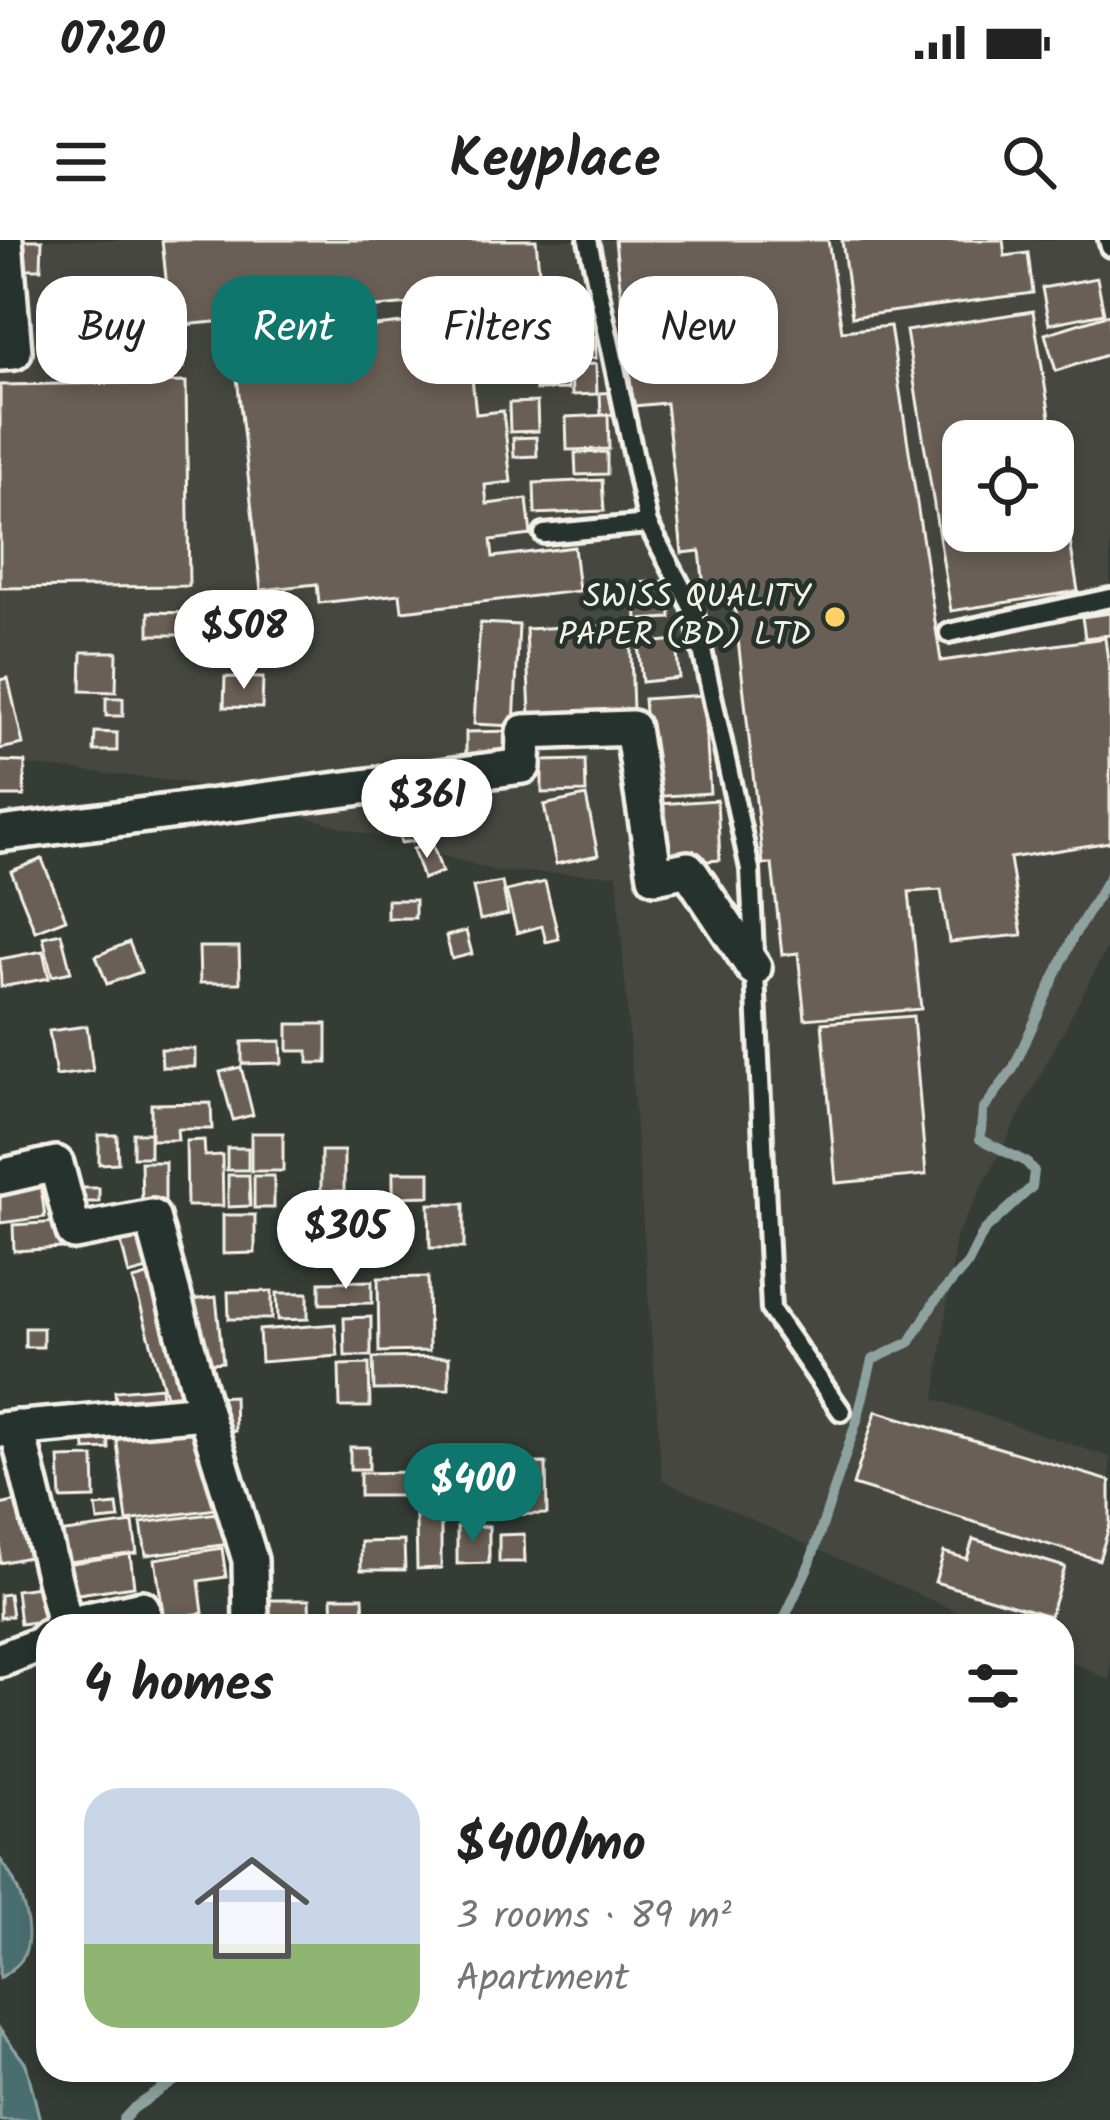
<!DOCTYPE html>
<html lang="en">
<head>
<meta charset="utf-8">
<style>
	:root { --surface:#fff; --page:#f6f6f6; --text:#222; --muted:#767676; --accent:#0f766e }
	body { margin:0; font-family:Kalam,sans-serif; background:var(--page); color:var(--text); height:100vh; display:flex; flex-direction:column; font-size:45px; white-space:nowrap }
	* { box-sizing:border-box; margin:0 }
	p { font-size:39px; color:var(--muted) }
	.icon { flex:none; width:66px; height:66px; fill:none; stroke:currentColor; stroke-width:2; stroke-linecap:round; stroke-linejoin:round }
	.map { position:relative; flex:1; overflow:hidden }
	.side { position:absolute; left:36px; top:1374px; width:1038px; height:468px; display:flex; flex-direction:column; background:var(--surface); border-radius:36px; box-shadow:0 6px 18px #0003 }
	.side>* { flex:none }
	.top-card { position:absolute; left:36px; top:36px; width:1038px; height:108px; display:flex; gap:24px }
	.buttons { position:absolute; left:942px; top:180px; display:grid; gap:24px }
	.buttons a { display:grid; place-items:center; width:132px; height:132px; border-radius:24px; background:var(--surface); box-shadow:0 6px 18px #0003; font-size:60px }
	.price { position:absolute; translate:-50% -102px; padding:0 27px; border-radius:42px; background:#fff; color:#222; font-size:39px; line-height:78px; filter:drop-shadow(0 3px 6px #0008) }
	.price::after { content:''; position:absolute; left:50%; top:72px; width:36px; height:27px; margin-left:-18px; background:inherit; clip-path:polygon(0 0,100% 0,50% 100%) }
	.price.active { background:var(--accent); color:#fff }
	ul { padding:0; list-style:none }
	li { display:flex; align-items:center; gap:36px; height:300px; padding:0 48px }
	li span { display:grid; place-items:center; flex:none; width:336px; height:240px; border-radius:36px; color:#555 }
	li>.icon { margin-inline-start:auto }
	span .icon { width:144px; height:144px; fill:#fffc; stroke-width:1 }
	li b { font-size:51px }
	h2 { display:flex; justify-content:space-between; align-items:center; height:144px; padding:0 48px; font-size:51px }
	.tag { padding:0 42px; border-radius:36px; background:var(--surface); box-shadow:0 6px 18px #0003; font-size:42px; line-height:108px }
	.tag.active { background:var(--accent); color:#fff }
	.status { display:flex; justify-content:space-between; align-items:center; height:84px; padding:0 60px; background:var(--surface); direction:ltr }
	.status svg { height:33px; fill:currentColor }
	header { display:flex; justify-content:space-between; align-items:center; height:156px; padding:0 48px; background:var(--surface); font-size:54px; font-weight:600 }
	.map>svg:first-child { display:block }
</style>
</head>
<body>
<div class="status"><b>07:20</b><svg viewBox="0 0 49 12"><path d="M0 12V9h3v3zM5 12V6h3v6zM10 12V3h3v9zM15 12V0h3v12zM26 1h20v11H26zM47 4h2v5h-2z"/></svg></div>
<header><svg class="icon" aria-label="menu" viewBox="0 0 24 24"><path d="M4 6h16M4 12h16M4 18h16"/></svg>Keyplace<svg class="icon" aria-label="search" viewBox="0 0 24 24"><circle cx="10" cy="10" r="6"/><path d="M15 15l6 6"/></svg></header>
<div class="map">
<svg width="1110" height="1880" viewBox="0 0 1110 1880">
	<rect width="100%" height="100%" fill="#343c35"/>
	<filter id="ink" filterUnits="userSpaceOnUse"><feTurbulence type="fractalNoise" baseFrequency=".00833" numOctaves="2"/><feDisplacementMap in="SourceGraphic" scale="24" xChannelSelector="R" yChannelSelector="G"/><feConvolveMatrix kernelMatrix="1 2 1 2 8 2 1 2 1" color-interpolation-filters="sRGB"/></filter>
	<g filter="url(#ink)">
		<path fill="#44463f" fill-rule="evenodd" d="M0 0H1110V702L956 997 935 1159 1110 1217V1440L1062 1418V1386H989L662 1240 617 635 500 632 182 542 0 522ZM963 201H1053V291H963Z"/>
		<g fill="#4a6e6f" stroke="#8ea29f" stroke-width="3">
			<path d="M0 1619C18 1641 38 1692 22 1719 17 1727 7 1733 0 1738Z"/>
			<polygon points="0,1790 26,1824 40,1880 0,1880"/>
		</g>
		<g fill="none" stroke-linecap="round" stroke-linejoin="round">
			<g stroke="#8ea29f" stroke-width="10">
				<polyline points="776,1386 783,1381 810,1323 857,1180 872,1120 910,1102 935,1061 968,1023 984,991 1032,947 1034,931 1026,922 980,899 983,870 1013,829 1073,697 1110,636"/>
				<polyline points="123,1880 134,1868 191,1830"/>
			</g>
		</g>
		<g fill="#6a5f57" stroke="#f4f1e8" stroke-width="3" fill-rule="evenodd">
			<polygon points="23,0 42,0 41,29 23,29"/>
			<polygon points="162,0 536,0 541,52 171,86"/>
			<polygon points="615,0 828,0 842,91 890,86 941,421 1105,398 1110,436 1110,602 1010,618 1022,695 949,702 941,650 909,652 921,769 805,779 798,713 782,715 772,624 763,624 733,354 705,357 700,311 682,313 666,163 633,166"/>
			<polygon points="842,0 1003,0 1005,16 1028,13 1033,53 852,77"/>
			<polygon points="1097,38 1104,73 1049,84 1042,48"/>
			<polygon points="572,57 574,117 545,118 543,58"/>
			<polygon points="537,59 539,122 499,124 497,60"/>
			<path d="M1033 71 1078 351 951 371 906 91ZM963 201H1053V291H963Z"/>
			<polygon points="1110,74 1110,114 1056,131 1045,94"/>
			<polygon points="93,75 95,111 69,113 67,76"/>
			<polygon points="465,76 476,174 503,171 511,242 485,245 487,264 527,259 531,295 491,300 493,317 574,307 579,351 402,371 400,354 319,363 317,344 261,350 233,102"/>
			<polygon points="151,94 183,94 184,127 152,128"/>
			<polygon points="595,96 596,118 576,119 575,97"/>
			<polygon points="596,124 597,154 572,155 571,125"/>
			<polygon points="567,126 568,149 536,150 535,127"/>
			<polygon points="186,142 189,346 0,348 0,145"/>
			<polygon points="619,152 620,174 601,175 600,153"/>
			<polygon points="537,162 538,191 510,192 509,163"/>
			<polygon points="608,175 609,209 567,210 566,177"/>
			<polygon points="536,197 537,216 514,217 513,198"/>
			<polygon points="607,212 607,234 576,235 575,213"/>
			<polygon points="602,240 604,271 535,274 534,243"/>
			<polygon points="669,341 671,378 637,380 635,343"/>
			<polygon points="149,372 190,373 189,395 149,395"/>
			<polygon points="1110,373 1110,395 1085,398 1082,377"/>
			<polygon points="480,383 519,385 514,486 474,484"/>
			<polygon points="630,384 633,470 530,474 526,389"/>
			<polygon points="213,391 241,392 240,426 212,425"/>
			<polygon points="676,400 679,438 642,442 638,404"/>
			<polygon points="82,412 117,412 116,452 81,451"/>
			<polygon points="225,437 263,438 262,468 224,467"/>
			<polygon points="8,438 23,504 0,509 0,440"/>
			<polygon points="704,455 710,553 651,557 644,459"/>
			<rect x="106" y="458" width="17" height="18"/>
			<polygon points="513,491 513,516 466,516 466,492"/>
			<polygon points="95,492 117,493 117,511 94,511"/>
			<polygon points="585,520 586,552 542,553 542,521"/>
			<polygon points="0,521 25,522 24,556 0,556"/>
			<polygon points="421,550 430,598 401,603 392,555"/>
			<polygon points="586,556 598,615 556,624 544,565"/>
			<polygon points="717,560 720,620 662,624 658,564"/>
			<polygon points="432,603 442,632 423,639 413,609"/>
			<polygon points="42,619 66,679 35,691 11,631"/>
			<polygon points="502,642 508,674 480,680 473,647"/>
			<polygon points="545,642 559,699 546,702 542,686 517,693 506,651"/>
			<rect x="387" y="660" width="28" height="18"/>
			<polygon points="466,691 472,714 452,719 446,696"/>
			<polygon points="61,693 71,732 52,736 43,697"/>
			<polygon points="129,702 141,732 107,744 96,716"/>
			<polygon points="199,707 239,707 240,743 200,743"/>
			<polygon points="43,711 49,738 1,747 0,719"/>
			<polygon points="913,776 926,935 836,943 822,783"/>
			<polygon points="288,784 327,784 327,823 308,823 308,811 288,811"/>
			<polygon points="87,786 93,831 56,836 49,791"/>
			<polygon points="281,801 282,823 242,824 242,802"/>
			<polygon points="161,809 195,809 195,827 162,827"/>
			<polygon points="241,827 253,875 233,880 220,832"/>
			<polygon points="211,863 212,889 177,889 178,900 151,900 151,864"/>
			<rect x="133" y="893" width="17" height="24"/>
			<rect x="251" y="893" width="32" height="38"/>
			<polygon points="99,895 117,895 118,923 99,924"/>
			<polygon points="204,900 205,916 222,915 223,966 187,966 186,901"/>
			<rect x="227" y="908" width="21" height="22"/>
			<rect x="321" y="911" width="23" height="40"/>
			<polygon points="141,922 165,922 165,962 142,962"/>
			<polygon points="393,932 430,932 430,956 393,957"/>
			<polygon points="228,935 249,935 250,966 228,967"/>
			<rect x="254" y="936" width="20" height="32"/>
			<polygon points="41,947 45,977 0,983 0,952"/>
			<rect x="80" y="948" width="19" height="14"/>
			<polygon points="429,964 464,964 464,1008 430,1008"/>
			<rect x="324" y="971" width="31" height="32"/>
			<polygon points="361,971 382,971 383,996 361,997"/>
			<polygon points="223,975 255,975 255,1013 223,1014"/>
			<polygon points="59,982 61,1008 14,1011 13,985"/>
			<polygon points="147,996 155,1028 129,1035 121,1002"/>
			<polygon points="161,1032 196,1155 168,1163 133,1040"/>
			<polygon points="428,1037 429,1111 379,1112 378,1038"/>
			<polygon points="372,1041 372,1063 320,1064 320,1042"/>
			<polygon points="272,1051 272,1079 229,1079 228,1052"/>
			<polygon points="277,1053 308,1053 308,1079 278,1080"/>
			<polygon points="216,1057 223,1122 197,1124 190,1060"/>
			<polygon points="371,1077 371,1116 345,1116 344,1078"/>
			<polygon points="335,1084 338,1116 261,1122 259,1090"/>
			<rect x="25" y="1088" width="18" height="19"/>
			<polygon points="449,1117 449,1149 374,1150 373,1118"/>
			<polygon points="369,1124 370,1167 340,1167 339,1125"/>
			<polygon points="161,1147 163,1171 117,1174 115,1151"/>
			<polygon points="234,1156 235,1191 214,1191 213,1157"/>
			<polygon points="876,1171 1110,1241 1110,1284 1099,1320 853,1245"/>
			<polygon points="204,1183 216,1269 127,1281 116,1195"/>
			<polygon points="108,1191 109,1209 85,1210 84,1192"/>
			<rect x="350" y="1207" width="19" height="22"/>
			<polygon points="94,1217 95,1258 61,1259 59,1218"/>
			<polygon points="546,1223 547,1274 474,1275 473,1224"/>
			<polygon points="413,1232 413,1256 360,1256 360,1233"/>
			<polygon points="466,1232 467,1279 441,1280 441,1328 417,1329 415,1233"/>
			<polygon points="31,1258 43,1314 0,1323 0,1265"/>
			<polygon points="117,1265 119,1279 98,1281 96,1267"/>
			<polygon points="225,1272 230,1304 146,1315 141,1283"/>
			<polygon points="133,1283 137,1313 53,1324 50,1294"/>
			<polygon points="489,1286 489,1323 457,1324 457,1287"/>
			<polygon points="524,1294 525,1322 499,1322 499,1295"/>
			<polygon points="973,1299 1065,1327 1050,1376 935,1342 944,1312 967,1319"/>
			<polygon points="404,1301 405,1330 361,1330 361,1302"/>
			<polygon points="222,1308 226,1337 199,1341 203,1373 164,1379 155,1319"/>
			<polygon points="130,1314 134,1346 64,1356 59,1325"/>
			<polygon points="46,1346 50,1380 20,1384 16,1350"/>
			<polygon points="9,1354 12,1376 0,1378 0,1355"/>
			<polygon points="332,1357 363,1357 364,1380 333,1380"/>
			<polygon points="265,1360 309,1360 310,1386 265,1386"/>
		</g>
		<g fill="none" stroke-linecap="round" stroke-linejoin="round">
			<defs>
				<g id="lane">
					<polyline points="588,0 648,284 693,369 750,629 771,1070 841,1171"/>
					<polyline points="1108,0 1110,7"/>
					<polyline points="544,294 648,284"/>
					<polyline points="949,393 1110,358"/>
				</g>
				<g id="street">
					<polyline points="0,113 14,112 5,0"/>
					<polyline points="0,594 523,526 524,492 632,488 655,636 688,629 754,728"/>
					<polyline points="0,937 56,924 74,992 152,977 205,1172 0,1190"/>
					<polyline points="205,1172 250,1320 251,1386"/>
					<polyline points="17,1188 65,1384"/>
					<polyline points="60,1386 142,1368 145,1386"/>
					<polyline points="0,1420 41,1404 48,1397"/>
				</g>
			</defs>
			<use href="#lane" stroke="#f4f1e8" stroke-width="26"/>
			<use href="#street" stroke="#f4f1e8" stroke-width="42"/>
			<use href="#lane" stroke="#26332d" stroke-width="16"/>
			<use href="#street" stroke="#26332d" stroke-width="33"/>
		</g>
	</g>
	<circle fill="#ffd166" stroke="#26332d" stroke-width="4.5" cx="835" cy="377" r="12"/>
	<g text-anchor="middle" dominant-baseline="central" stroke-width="10" stroke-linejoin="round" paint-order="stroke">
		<g font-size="33" fill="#f4f1e8" stroke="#26332d" text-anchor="end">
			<text x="811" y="358">SWISS QUALITY<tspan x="811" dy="38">PAPER (BD) LTD</tspan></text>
		</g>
	</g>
</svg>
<div class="buttons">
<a><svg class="icon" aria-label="locate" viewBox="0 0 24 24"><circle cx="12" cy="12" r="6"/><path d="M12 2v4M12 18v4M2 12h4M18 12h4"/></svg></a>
</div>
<b class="price" style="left:244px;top:452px">$508</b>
<b class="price" style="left:427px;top:621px">$361</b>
<b class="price" style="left:346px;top:1052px">$305</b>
<b class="price active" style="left:473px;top:1305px">$400</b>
<div class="top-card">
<a class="tag">Buy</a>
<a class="tag active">Rent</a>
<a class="tag">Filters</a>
<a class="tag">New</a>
</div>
<section class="side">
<h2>4 homes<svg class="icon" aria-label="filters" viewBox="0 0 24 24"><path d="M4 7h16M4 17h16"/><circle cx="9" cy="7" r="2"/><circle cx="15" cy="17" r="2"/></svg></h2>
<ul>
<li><span style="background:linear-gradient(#c9d6e8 65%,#8fb573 0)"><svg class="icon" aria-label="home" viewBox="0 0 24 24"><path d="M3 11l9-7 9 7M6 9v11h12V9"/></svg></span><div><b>$400/mo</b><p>3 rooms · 89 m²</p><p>Apartment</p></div></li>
</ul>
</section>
</div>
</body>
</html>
